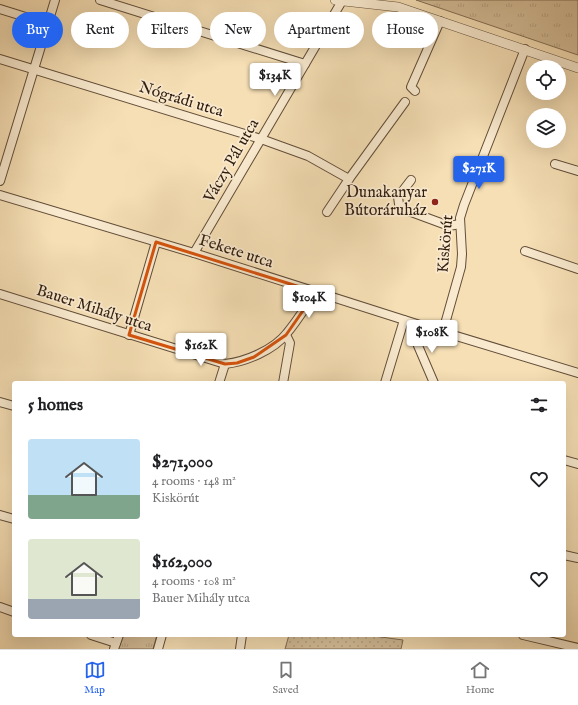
<!DOCTYPE html>
<html lang="en">
<head>
<meta charset="utf-8">
<style>
	:root { --surface:#fff; --page:#f6f6f6; --text:#202124; --muted:#757577; --line:#e0e0e0; --accent:#2563eb }
	body { margin:0; font-family:"IM FELL English",serif; background:var(--page); color:var(--text); height:100vh; display:flex; flex-direction:column; font-size:15px; white-space:nowrap }
	* { box-sizing:border-box; margin:0 }
	p { font-size:13px; color:var(--muted) }
	.icon { flex:none; width:22px; height:22px; fill:none; stroke:currentColor; stroke-width:2; stroke-linecap:round; stroke-linejoin:round }
	.map { position:relative; flex:1; overflow:hidden }
	.panel { position:absolute; left:12px; top:381px; width:554px; height:256px; display:flex; flex-direction:column; background:var(--surface); border-radius:4px; box-shadow:0 4px 16px #0002 }
	.panel>* { flex:none }
	.hud { position:absolute; left:12px; top:12px; width:554px; height:36px; display:flex; gap:8px }
	.tools { position:absolute; left:526px; top:60px; display:grid; gap:8px }
	.tools a { display:grid; place-items:center; width:40px; height:40px; border-radius:50%; background:var(--surface); box-shadow:0 4px 16px #0002; font-size:20px }
	.price { position:absolute; translate:-50% -34px; padding:0 9px; border-radius:4px; background:#fff; color:#222; font-size:13px; line-height:26px; filter:drop-shadow(0 1px 2px #0008) }
	.price::after { content:''; position:absolute; left:50%; top:24px; width:12px; height:9px; margin-left:-6px; background:inherit; clip-path:polygon(0 0,100% 0,50% 100%) }
	.price.selected { background:var(--accent); color:#fff }
	ul { padding:0; list-style:none }
	li { display:flex; align-items:center; gap:12px; height:100px; padding:0 16px }
	li span { display:grid; place-items:center; flex:none; width:112px; height:80px; border-radius:4px; color:#555 }
	li>.icon { margin-inline-start:auto }
	span .icon { width:48px; height:48px; fill:#fffc; stroke-width:1 }
	li b { font-size:17px }
	h2 { display:flex; justify-content:space-between; align-items:center; height:48px; padding:0 16px; font-size:17px }
	.pill { padding:0 14px; border-radius:18px; background:var(--surface); box-shadow:0 4px 16px #0002; font-size:14px; line-height:36px }
	.pill.selected { background:var(--accent); color:#fff }
	.tab-bar { display:flex; justify-content:space-around; align-items:center; height:56px; border-top:1px solid var(--line); background:var(--surface); font-size:11px; color:var(--muted) }
	.tab-bar a { display:grid; justify-items:center; gap:2px }
	.tab-bar .selected { color:var(--accent) }
	.map>svg:first-child { display:block }
</style>
</head>
<body>
<div class="map">
<svg width="578" height="649" viewBox="0 0 578 649">
	<defs>
		<pattern id="grass-dots" width="8" height="8" patternUnits="userSpaceOnUse"><rect width="8" height="8" fill="#d5be99"/><path d="M2 2h.1M6 6h.1" fill="none" stroke="#b7a383" stroke-width="1.8" stroke-linecap="round"/></pattern>
		<pattern id="park-tufts" width="24" height="20" patternUnits="userSpaceOnUse"><rect width="24" height="20" fill="#d5be99"/><path d="M3 7l-1-3M5 7V3M7 7l1-3M15 17l-1-3M17 17v-4M19 17l1-3" fill="none" stroke="#b7a383"/></pattern>
	</defs>
	<rect width="100%" height="100%" fill="#f6dfb5"/>
	<filter id="stains"><feTurbulence type="fractalNoise" baseFrequency=".005" numOctaves="4"/><feColorMatrix values="0 0 0 0 .2 0 0 0 0 .09 0 0 0 0 .02 0 0 0 .5 -.17"/></filter>
	<radialGradient id="worn" r=".72"><stop offset=".6" stop-color="#630" stop-opacity="0"/><stop offset="1" stop-color="#630" stop-opacity=".3"/></radialGradient>
	<polygon fill="url(#grass-dots)" stroke="#836e54" points="289,635 366,635 403,640 401,649 285,649"/>
	<g fill="url(#park-tufts)" stroke="#836e54">
		<polygon points="416,0 578,0 578,55"/>
		<polygon points="122,635 157,635 153,649 118,649"/>
	</g>
	<g fill="none" stroke-linecap="round" stroke-linejoin="round">
		<defs>
			<g id="minor">
				<polyline points="100,0 305,64"/>
				<polyline points="0,9 48,24"/>
				<polyline points="0,59 261,139 308,156 349,179"/>
				<polyline points="415,91 411,87 440,21"/>
				<polyline points="555,164 578,171"/>
				<polyline points="411,180 398,197 399,204 403,209 449,226 460,224"/>
				<polyline points="0,181 55,0"/>
				<polyline points="0,195 194,253 420,325 578,373"/>
				<polyline points="327,212 349,179 405,102"/>
				<polyline points="525,251 578,269"/>
				<polyline points="194,253 342,1"/>
				<path d="M0 294 225 364C245 362 274 350 287 333 298 320 306 306 316 292"/>
				<polyline points="420,325 416,341 434,383"/>
				<polyline points="443,331 461,267 462,254 460,218 464,205 525,49"/>
				<polyline points="129,335 156,242"/>
				<polyline points="219,383 225,364"/>
				<polyline points="283,383 290,343 286,335"/>
				<polyline points="385,383 404,320"/>
				<polyline points="0,402 14,406"/>
				<polyline points="564,460 578,464"/>
				<polyline points="0,515 14,519"/>
				<polyline points="564,555 578,558"/>
				<polyline points="0,607 14,612"/>
				<polyline points="91,635 116,643"/>
				<polyline points="523,635 578,648"/>
				<polyline points="114,649 119,635"/>
				<polyline points="158,649 162,635"/>
				<polyline points="240,649 242,635"/>
			</g>
			<polyline id="tertiary" points="335,0 398,7 578,68"/>
		</defs>
		<use href="#minor" stroke="#624e39" stroke-width="10"/>
		<use href="#tertiary" stroke="#624e39" stroke-width="10"/>
		<use href="#minor" stroke="#f9eacf" stroke-width="8"/>
		<use href="#tertiary" stroke="#f9eacf" stroke-width="9"/>
	</g>
	<path fill="none" stroke="#d6530c" stroke-width="3" stroke-linejoin="round" d="M156 242 316 292 286 335 254 357 237 363 225 364 129 335Z"/>
	<circle fill="#8f2418" stroke="#f9eacf" stroke-width="1.5" cx="435" cy="202" r="4"/>
	<g text-anchor="middle" dominant-baseline="central" stroke-width="3.5" stroke-linejoin="round" paint-order="stroke">
		<g font-size="16" fill="#311d10" stroke="#f9eacf">
			<text transform="translate(181 100) rotate(17)">Nógrádi utca</text>
			<text transform="translate(232 161) rotate(-60)">Váczy Pál utca</text>
			<text transform="translate(446 244) rotate(-85)">Kiskörút</text>
			<text transform="translate(236 252) rotate(18)">Fekete utca</text>
			<text transform="translate(94 309) rotate(18)">Bauer Mihály utca</text>
		</g>
		<g font-size="16" fill="#311d10" stroke="#f9eacf" text-anchor="end">
			<text x="427" y="193">Dunakanyar<tspan x="427" dy="18">Bútoráruház</tspan></text>
		</g>
	</g>
	<rect width="100%" height="100%" filter="url(#stains)"/>
	<rect width="100%" height="100%" fill="url(#worn)"/>
</svg>
<div class="tools">
<a><svg class="icon" aria-label="locate" viewBox="0 0 24 24"><circle cx="12" cy="12" r="6"/><path d="M12 2v4M12 18v4M2 12h4M18 12h4"/></svg></a>
<a><svg class="icon" aria-label="layers" viewBox="0 0 24 24"><path d="M12 4l9 5-9 5-9-5zM3 14l9 5 9-5"/></svg></a>
</div>
<b class="price" style="left:275px;top:97px">$134K</b>
<b class="price selected" style="left:479px;top:190px">$271K</b>
<b class="price" style="left:309px;top:319px">$104K</b>
<b class="price" style="left:432px;top:354px">$108K</b>
<b class="price" style="left:201px;top:367px">$162K</b>
<div class="hud">
<a class="pill selected">Buy</a>
<a class="pill">Rent</a>
<a class="pill">Filters</a>
<a class="pill">New</a>
<a class="pill">Apartment</a>
<a class="pill">House</a>
</div>
<section class="panel">
<h2>5 homes<svg class="icon" aria-label="filters" viewBox="0 0 24 24"><path d="M4 7h16M4 17h16"/><circle cx="9" cy="7" r="2"/><circle cx="15" cy="17" r="2"/></svg></h2>
<ul>
<li><span style="background:linear-gradient(#bfe0f5 70%,#7fa58c 0)"><svg class="icon" aria-label="home" viewBox="0 0 24 24"><path d="M3 11l9-7 9 7M6 9v11h12V9"/></svg></span><div><b>$271,000</b><p>4 rooms · 148 m²</p><p>Kiskörút</p></div><svg class="icon" aria-label="heart" viewBox="0 0 24 24"><path d="M12 20l-8-8c-3-5 5-10 8-4 3-6 11-1 8 4z"/></svg></li>
<li><span style="background:linear-gradient(#dfe7d0 75%,#9aa5b1 0)"><svg class="icon" aria-label="home" viewBox="0 0 24 24"><path d="M3 11l9-7 9 7M6 9v11h12V9"/></svg></span><div><b>$162,000</b><p>4 rooms · 108 m²</p><p>Bauer Mihály utca</p></div><svg class="icon" aria-label="heart" viewBox="0 0 24 24"><path d="M12 20l-8-8c-3-5 5-10 8-4 3-6 11-1 8 4z"/></svg></li>
</ul>
</section>
</div>
<nav class="tab-bar">
<a class="selected"><svg class="icon" aria-label="map" viewBox="0 0 24 24"><path d="M3 6l6-2 6 2 6-2v14l-6 2-6-2-6 2zM9 4v14M15 6v14"/></svg>Map</a>
<a><svg class="icon" aria-label="saved" viewBox="0 0 24 24"><path d="M7 4h10v16l-5-4-5 4z"/></svg>Saved</a>
<a><svg class="icon" aria-label="home" viewBox="0 0 24 24"><path d="M3 11l9-7 9 7M6 9v11h12V9"/></svg>Home</a>
</nav>
</body>
</html>
